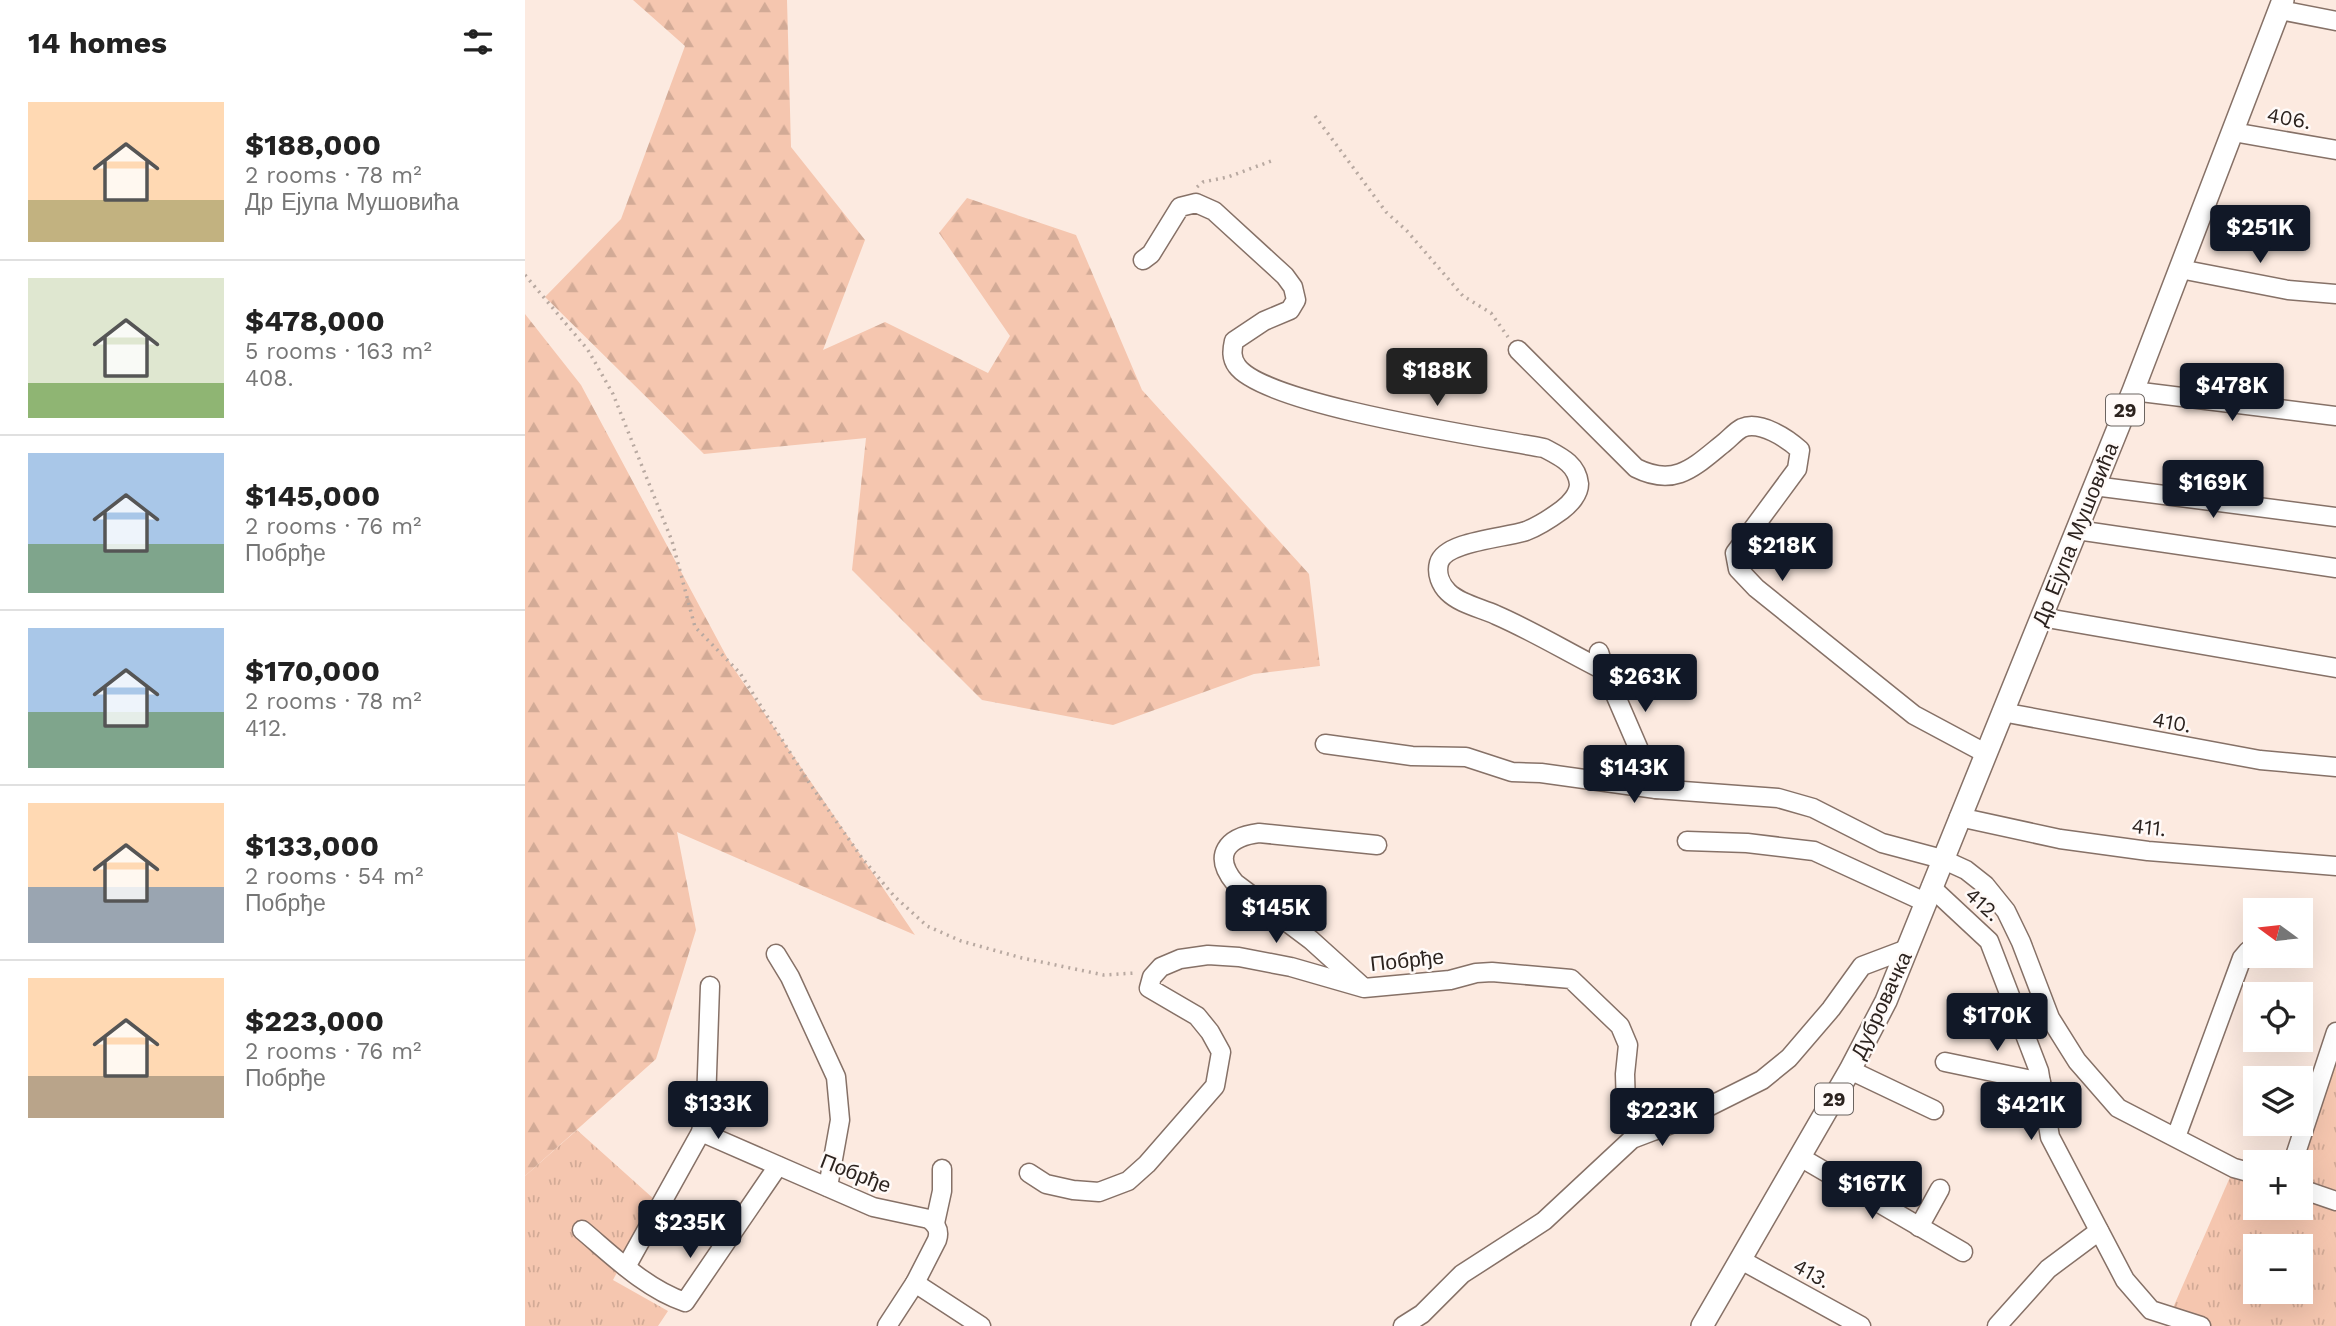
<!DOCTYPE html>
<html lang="en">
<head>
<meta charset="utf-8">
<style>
	:root { --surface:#fff; --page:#f2f2f2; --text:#222; --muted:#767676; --line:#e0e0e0; --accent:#111827 }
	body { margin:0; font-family:"Work Sans",sans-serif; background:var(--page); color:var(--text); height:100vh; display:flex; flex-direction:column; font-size:26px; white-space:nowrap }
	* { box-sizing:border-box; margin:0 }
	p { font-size:23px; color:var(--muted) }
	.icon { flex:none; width:38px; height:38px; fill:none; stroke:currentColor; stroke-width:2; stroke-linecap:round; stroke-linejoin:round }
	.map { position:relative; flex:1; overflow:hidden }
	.panel { display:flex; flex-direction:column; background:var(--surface); width:525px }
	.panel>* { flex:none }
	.needle { width:46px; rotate:285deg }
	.tools { position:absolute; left:1718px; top:898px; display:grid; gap:14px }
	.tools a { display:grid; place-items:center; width:70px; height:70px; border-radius:0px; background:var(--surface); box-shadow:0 7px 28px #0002; font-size:35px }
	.price { position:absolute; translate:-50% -60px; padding:0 16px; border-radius:7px; background:var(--accent); color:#fff; font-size:23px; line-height:46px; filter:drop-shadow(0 2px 4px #0008) }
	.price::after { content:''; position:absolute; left:50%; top:42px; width:21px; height:16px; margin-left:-10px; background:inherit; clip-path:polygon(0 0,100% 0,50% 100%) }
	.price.current { background:#222; color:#fff }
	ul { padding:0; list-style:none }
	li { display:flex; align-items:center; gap:21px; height:175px; padding:0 28px }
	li+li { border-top:2px solid var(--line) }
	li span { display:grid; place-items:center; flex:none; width:196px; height:140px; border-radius:0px; color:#555 }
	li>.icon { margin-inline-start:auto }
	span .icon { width:84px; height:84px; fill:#fffc; stroke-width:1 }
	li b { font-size:30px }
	h2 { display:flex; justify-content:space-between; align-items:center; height:84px; padding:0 28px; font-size:30px }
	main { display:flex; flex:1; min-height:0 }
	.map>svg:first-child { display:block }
</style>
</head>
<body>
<main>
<section class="panel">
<h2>14 homes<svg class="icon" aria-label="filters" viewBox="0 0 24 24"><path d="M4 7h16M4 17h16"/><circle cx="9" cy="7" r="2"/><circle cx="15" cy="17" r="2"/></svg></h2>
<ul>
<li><span style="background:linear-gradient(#ffd9b3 70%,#c2b280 0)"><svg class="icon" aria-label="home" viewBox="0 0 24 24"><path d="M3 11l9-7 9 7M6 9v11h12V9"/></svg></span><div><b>$188,000</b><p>2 rooms · 78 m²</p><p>Др Ејупа Мушовића</p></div></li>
<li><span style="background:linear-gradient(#dfe7d0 75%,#8fb573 0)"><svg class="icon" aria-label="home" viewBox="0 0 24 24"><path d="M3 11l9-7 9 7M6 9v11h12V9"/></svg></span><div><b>$478,000</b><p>5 rooms · 163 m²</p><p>408.</p></div></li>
<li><span style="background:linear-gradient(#a9c7e8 65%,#7fa58c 0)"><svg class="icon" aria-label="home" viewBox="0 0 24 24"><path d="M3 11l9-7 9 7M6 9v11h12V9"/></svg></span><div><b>$145,000</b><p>2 rooms · 76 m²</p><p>Побрђе</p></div></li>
<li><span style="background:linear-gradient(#a9c7e8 60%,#7fa58c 0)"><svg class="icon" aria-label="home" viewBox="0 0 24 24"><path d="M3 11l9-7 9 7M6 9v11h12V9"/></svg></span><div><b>$170,000</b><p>2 rooms · 78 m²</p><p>412.</p></div></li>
<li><span style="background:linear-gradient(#ffd9b3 60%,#9aa5b1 0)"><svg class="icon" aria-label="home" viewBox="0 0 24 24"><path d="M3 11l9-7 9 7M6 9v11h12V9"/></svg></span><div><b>$133,000</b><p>2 rooms · 54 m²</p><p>Побрђе</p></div></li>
<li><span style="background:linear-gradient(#ffd9b3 70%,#b9a48a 0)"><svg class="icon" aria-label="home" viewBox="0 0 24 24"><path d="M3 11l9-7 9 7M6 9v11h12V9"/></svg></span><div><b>$223,000</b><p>2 rooms · 76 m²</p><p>Побрђе</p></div></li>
</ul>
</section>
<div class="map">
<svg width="1811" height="1326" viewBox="0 0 1811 1326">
	<defs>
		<pattern id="grass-tufts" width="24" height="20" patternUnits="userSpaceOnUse" patternTransform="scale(1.75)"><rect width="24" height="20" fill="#f5c6af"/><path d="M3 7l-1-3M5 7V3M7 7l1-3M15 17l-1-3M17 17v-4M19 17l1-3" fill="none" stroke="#d2aa96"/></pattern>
		<pattern id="forest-firs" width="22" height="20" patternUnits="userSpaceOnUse" patternTransform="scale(1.75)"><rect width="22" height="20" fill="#f5c6af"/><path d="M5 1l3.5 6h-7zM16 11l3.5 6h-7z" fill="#d2aa96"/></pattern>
	</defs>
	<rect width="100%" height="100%" fill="#fceae0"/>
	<g fill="url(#grass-tufts)" fill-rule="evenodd">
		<path d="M1811 1032V1326H1676L1644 1317 1709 1168 1731 1174V1208H1776V1162ZM1731 1246H1776V1292H1731Z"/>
		<polygon points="52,1130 130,1200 88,1280 143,1311 133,1326 0,1326 0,1176"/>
	</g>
	<g fill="url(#forest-firs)">
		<polygon points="108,0 262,0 266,147 340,240 298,350 360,322 463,373 485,336 414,233 442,198 551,235 617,390 784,574 795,666 729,674 588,725 457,700 327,570 341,438 179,454 20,297 96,219 160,46"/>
		<polygon points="0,314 56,385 205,663 390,935 152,832 171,930 131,1059 0,1176"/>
	</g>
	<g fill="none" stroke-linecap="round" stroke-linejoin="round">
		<defs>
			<g id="minor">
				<polyline points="1755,10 1811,21"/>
				<polyline points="1708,132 1811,150"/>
				<path d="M618 260 626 254 655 207 671 203 689 211 760 276 768 287 771 300 765 310 739 321 709 341C707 350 706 358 712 366 739 405 965 438 1019 448 1036 457 1052 464 1054 484 1054 494 1045 504 1037 510 1026 518 1014 526 1001 531 981 538 920 541 914 563 911 574 916 585 923 592 935 604 956 608 971 615 1008 631 1044 653 1080 671"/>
				<polyline points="1655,269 1763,290 1811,294"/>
				<path d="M993 350 1111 468C1151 488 1170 466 1200 442 1205 438 1211 431 1217 428 1235 420 1263 439 1275 450L1272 469 1210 553 1213 569 1231 588 1389 715 1460 753"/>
				<polyline points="1608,391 1811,416"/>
				<polyline points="1569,486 1811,517"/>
				<polyline points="1552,530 1811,568"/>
				<polyline points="1516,617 1811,668"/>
				<polyline points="1074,652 1080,671 1131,789"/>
				<polyline points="1477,712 1735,760 1811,767"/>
				<polyline points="800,744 887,756 941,757 987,772 1016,773 1131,789 1253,798 1288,808 1357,843 1417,859 1441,870 1460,885 1481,911 1496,942 1525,1018 1552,1061 1593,1108 1709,1168 1731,1174"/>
				<polyline points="1434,817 1535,839 1623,851 1811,866"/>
				<polyline points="1162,841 1222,843 1289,851 1400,902"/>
				<polyline points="1406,887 1464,941 1514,1071 1525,1137 1600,1280 1626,1310 1676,1326"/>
				<polyline points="251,954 265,977 311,1077 315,1120 303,1187"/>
				<path d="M838 987 786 940 710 883C687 855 702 837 734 833L852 845"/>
				<polyline points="1420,1062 1516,1082"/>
				<polyline points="1325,1070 1409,1110"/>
				<path d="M176 1132 348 1207 404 1219C412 1225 415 1231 412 1240L390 1283 362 1326"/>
				<polyline points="1651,1137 1717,958 1723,951 1731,950"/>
				<polyline points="1275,1157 1438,1252"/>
				<polyline points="1768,1162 1811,1032"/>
				<polyline points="504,1173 521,1184 548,1190 574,1192 603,1181 622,1164 690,1086 696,1052 685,1032 672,1016 624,988 627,977 636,967 655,959 683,955 714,957 766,967 839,988 925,980 951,973 967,972 1046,979 1095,1026 1103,1045 1100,1074 1101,1108 1111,1118 1131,1130"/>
				<polyline points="1776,1189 1811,1201"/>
				<polyline points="410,1223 417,1191 417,1169"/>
				<polyline points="1394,1227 1415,1189"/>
				<path d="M57 1230C88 1256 121 1289 160 1302L253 1166"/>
				<polyline points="1216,1260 1336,1326"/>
				<polyline points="101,1267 176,1132 181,1104 185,986"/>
				<polyline points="390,1283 456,1326"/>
				<polyline points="878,1326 897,1314 937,1274 1019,1221 1107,1139 1157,1120 1237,1080 1264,1058 1306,1009 1337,966 1382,949"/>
				<polyline points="1472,1326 1523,1269 1574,1231"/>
			</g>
			<polyline id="major" points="1177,1326 1325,1070 1361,1001 1608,391 1758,0"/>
		</defs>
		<use href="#minor" stroke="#867167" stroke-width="21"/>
		<use href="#major" stroke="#867167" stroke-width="24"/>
		<g stroke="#b8a9a1" stroke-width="3.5" stroke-dasharray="2 5" stroke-linecap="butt">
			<polyline points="790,116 861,212 882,231 938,296 966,313 983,337"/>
			<polyline points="672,187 678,182 703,177 749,160"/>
			<polyline points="0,275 63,350 88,394 147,541 170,627 215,673 285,784 337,858 369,896 402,926 436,941 497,958 579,975 610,973"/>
		</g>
		<use href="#minor" stroke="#fff" stroke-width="18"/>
		<use href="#major" stroke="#fff" stroke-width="21"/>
	</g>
	<g text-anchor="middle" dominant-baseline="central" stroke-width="5" stroke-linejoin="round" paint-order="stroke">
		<g fill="#fffaf8" stroke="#6b6460" stroke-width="2">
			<rect x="1581" y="394.5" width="38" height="31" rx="5"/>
			<rect x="1290" y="1083.5" width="38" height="31" rx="5"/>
		</g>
		<g font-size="19" font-weight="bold" fill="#2c231f">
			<text x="1600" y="410">29</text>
			<text x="1309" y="1099">29</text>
		</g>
		<g font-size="21" fill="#2c231f" stroke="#fffaf8">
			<text transform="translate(1764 118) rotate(10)">406.</text>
			<text transform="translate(1550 534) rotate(-68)">Др Ејупа Мушовића</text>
			<text transform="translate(1647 722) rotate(10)">410.</text>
			<text transform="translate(1624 827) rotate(6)">411.</text>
			<text transform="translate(1458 904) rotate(42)">412.</text>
			<text transform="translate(882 960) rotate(-6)">Побрђе</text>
			<text transform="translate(1356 1005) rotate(-65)">Дубровачка</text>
			<text transform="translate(331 1173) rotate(21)">Побрђе</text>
			<text transform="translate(1287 1273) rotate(29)">413.</text>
		</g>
	</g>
</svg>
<div class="tools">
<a><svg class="needle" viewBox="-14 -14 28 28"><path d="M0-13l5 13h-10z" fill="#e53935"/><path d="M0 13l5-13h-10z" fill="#767676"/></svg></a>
<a><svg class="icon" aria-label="locate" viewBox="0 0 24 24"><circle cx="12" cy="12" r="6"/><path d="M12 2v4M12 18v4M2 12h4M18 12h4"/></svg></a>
<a><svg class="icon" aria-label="layers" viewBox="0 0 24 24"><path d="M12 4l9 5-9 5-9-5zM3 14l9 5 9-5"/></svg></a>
<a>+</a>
<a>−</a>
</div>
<b class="price" style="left:1735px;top:265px">$251K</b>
<b class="price current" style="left:912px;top:408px">$188K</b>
<b class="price" style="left:1707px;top:423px">$478K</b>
<b class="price" style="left:1688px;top:520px">$169K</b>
<b class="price" style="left:1257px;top:583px">$218K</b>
<b class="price" style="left:1120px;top:714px">$263K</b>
<b class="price" style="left:1109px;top:805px">$143K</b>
<b class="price" style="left:751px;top:945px">$145K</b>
<b class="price" style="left:1472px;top:1053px">$170K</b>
<b class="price" style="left:193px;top:1141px">$133K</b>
<b class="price" style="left:1506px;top:1142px">$421K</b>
<b class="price" style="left:1137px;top:1148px">$223K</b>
<b class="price" style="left:1347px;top:1221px">$167K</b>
<b class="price" style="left:165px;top:1260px">$235K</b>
</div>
</main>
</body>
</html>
